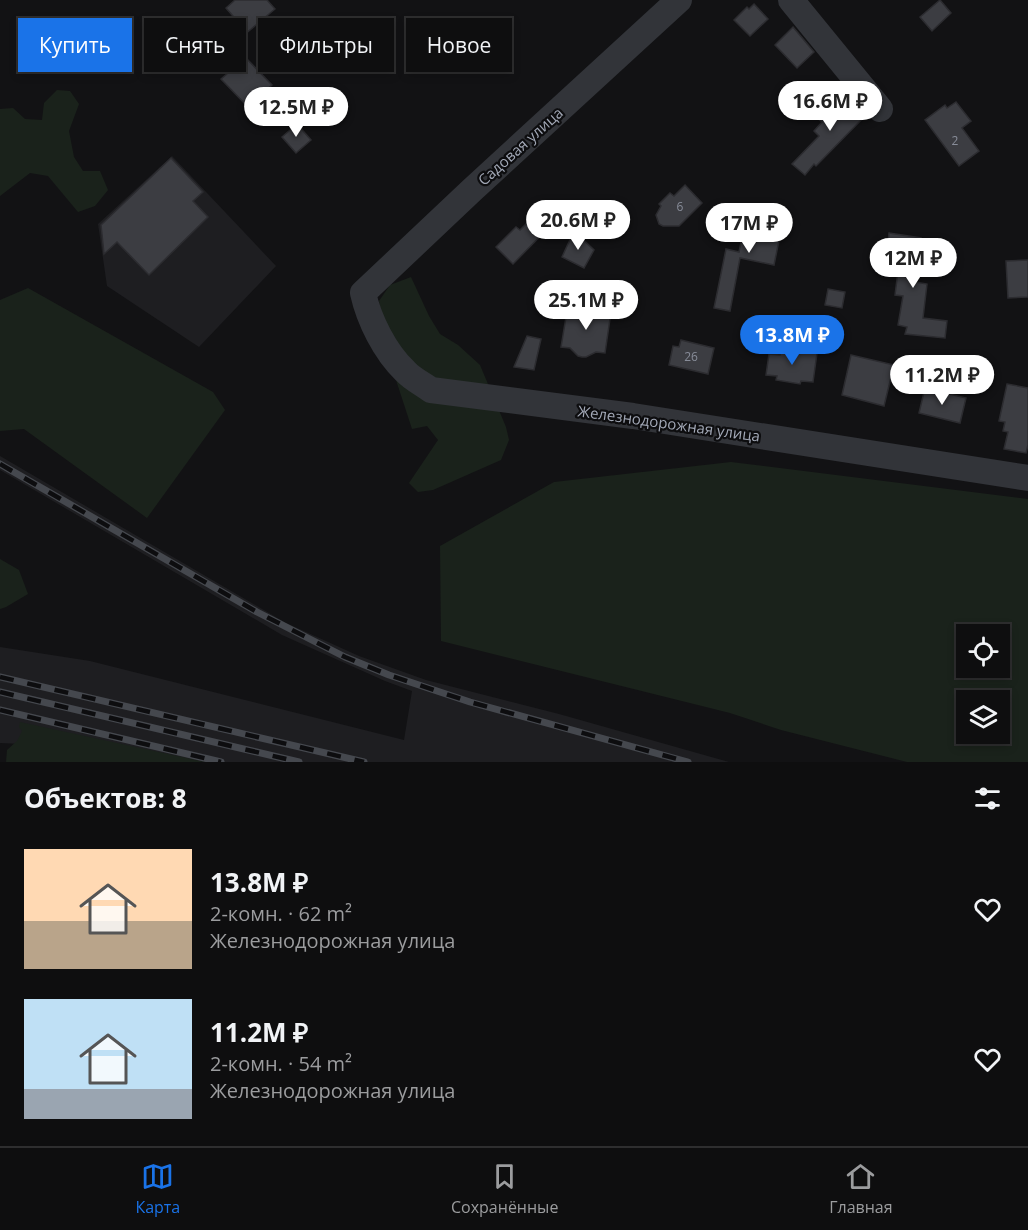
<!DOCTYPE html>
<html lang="ru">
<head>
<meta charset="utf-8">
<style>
	:root { --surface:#0e0e0f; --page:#171718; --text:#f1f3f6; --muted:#9b9c9e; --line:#2e2e2f; --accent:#1a73e8 }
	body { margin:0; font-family:"Open Sans",sans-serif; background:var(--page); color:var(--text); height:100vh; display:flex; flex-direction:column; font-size:22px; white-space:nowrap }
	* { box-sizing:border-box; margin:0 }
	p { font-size:20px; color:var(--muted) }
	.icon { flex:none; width:33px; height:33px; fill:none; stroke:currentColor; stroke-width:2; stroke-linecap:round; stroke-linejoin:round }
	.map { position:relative; height:762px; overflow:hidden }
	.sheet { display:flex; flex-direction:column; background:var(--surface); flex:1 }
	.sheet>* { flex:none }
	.hud { position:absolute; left:18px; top:18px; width:600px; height:54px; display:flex; gap:12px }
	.controls { position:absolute; left:956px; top:624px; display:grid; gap:12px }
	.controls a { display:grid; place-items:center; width:54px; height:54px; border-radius:0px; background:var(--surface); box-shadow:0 3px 9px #0003,0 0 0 2px var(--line); font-size:30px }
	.price { position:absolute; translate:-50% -51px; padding:0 14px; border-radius:21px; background:#fff; color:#222; font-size:20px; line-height:39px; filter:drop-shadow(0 2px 3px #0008) }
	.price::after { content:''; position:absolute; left:50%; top:36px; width:18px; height:14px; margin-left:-9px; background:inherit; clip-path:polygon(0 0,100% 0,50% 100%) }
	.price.active { background:var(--accent); color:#fff }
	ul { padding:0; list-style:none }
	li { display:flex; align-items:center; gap:18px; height:150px; padding:0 24px }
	li span { display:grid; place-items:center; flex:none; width:168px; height:120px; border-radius:0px; color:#555 }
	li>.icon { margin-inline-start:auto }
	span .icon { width:72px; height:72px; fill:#fffc; stroke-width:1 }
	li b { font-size:26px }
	h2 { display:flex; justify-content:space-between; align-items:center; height:72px; padding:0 24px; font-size:26px }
	.tag { padding:0 21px; border-radius:0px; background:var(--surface); box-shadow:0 3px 9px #0003,0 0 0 2px var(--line); font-size:21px; line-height:54px }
	.tag.active { background:var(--accent); color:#fff }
	.menu { display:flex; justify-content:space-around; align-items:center; height:84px; border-top:2px solid var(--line); background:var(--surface); font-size:16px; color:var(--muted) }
	.menu a { display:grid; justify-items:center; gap:3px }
	.menu .active { color:var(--accent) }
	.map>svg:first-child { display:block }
</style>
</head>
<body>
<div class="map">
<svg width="1028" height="762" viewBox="0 0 1028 762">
	<rect width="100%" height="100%" fill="#121214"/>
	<g fill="#1e1e21">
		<polygon points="172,156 276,266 199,347 107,286 98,224"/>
		<polygon points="0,456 286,623 359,656 426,680 559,714 729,762 136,762 68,746 0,743 0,647 90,661 404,740 412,691 385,681 282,635 0,470"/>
	</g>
	<g fill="#1a221b" fill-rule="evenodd">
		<polygon points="57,90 70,91 79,104 69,131 74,157 83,171 100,171 108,190 95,206 78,212 48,176 30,173 0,196 0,109 13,108 25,119 42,120 44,103"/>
		<polygon points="411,277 429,316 440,334 458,345 480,365 506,427 509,440 501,460 433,490 418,492 409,483 438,440 427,426 412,429 396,380 401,351 384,326 379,301 390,285"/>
		<polygon points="28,288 213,392 225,410 147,518 24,429 0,431 0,300"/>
		<path d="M731 462 1028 499V762H907L781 730 730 713 441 641 440 546 554 482ZM966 634H999V668H966ZM966 700H999V734H966Z"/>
		<polygon points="0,559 19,570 28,594 6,607 0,609"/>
		<polygon points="20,722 205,762 6,762 7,750 17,741 22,731 19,727"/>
	</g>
	<g fill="#3c3d42" stroke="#2c2c30" stroke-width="1.5">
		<polygon points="235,0 267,0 275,9 244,35 242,61 246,58 272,85 248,107 221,79 242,61 197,61 197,54 187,54 187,32 198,32 198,24 239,23 226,8"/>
		<polygon points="940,0 951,13 932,31 920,17"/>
		<polygon points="754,4 768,19 750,36 734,20 747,7 749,9"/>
		<polygon points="793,27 814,52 797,68 775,45"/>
		<polygon points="848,97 859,107 858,109 865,116 816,166 814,164 805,175 792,164 819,136 814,131 822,122 816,117 835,98 841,104"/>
		<polygon points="956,102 971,121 962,128 979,151 959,166 925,120 945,105 947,108"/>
		<polygon points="297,124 311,140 296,153 282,137"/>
		<polygon points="171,158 203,192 193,201 208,217 149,275 117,242 104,254 101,225"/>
		<polygon points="685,185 702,203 679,226 663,226 659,224 656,215 661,206 659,204 670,193 674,196"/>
		<polygon points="552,203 561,215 513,264 496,247 516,227 520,230 528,222"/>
		<polygon points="747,212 783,221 774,265 740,258 730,311 714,308 726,249 739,252"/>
		<polygon points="574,231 594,250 584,268 562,257"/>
		<polygon points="889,233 921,238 915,282 927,284 923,318 947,321 945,338 905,334 907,327 898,325 903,296 895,295 900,255 887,253"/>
		<polygon points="1028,260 1028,297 1008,298 1006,261"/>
		<polygon points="828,289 845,292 842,308 825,305"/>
		<polygon points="568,305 611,312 605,353 596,352 586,357 582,357 578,356 570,348 561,347"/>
		<polygon points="527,336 541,339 534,370 514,367"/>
		<polygon points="681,340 714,348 708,374 669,365 673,346 679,347"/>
		<polygon points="782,347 817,353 813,382 801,381 800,384 776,380 777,376 766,375 769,354 780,355"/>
		<polygon points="851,355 894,365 884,406 842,395"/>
		<polygon points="1007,384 1028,388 1028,445 1026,453 1004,449 1008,432 1003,431 1005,422 999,421"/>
		<polygon points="925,388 966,398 960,423 919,413"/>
	</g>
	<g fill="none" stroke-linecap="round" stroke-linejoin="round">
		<g stroke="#323439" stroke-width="26">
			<path d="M679 0 472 190 363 293C369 320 385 352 405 371 412 379 423 384 431 390L633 416 1028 478"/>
			<polyline points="791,0 880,109"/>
		</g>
		<defs>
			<g id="rail">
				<polyline points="0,464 257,612 345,657 389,675 470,702 688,762"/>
				<polyline points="0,677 364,762"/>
				<polyline points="0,692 299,762"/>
				<polyline points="0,710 221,762"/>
			</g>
		</defs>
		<use href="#rail" stroke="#45484e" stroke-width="7"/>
		<use href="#rail" stroke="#0d0d0f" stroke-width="4.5" stroke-dasharray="14" stroke-linecap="butt"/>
	</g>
	<g text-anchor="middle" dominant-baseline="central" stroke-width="4.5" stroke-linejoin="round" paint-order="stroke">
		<g font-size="12" fill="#888d99">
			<text x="955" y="140">2</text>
			<text x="680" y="206">6</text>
			<text x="691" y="356">26</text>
		</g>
		<g font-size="15" fill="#a2a8b6" stroke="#0d0d0f">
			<text transform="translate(520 146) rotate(-42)">Садовая улица</text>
			<text transform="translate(669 423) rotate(8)">Железнодорожная улица</text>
		</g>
	</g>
</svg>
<div class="controls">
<a><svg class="icon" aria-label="locate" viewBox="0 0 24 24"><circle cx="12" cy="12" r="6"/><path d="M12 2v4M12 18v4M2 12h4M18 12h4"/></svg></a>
<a><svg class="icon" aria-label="layers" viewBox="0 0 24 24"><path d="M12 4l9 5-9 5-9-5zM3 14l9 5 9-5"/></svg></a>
</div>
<b class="price" style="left:830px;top:132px">16.6M ₽</b>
<b class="price" style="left:296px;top:138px">12.5M ₽</b>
<b class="price" style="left:578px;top:251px">20.6M ₽</b>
<b class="price" style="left:749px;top:254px">17M ₽</b>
<b class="price" style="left:913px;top:289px">12M ₽</b>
<b class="price" style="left:586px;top:331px">25.1M ₽</b>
<b class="price active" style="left:792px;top:366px">13.8M ₽</b>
<b class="price" style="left:942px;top:406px">11.2M ₽</b>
<div class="hud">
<a class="tag active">Купить</a>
<a class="tag">Снять</a>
<a class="tag">Фильтры</a>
<a class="tag">Новое</a>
</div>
</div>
<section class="sheet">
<h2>Объектов: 8<svg class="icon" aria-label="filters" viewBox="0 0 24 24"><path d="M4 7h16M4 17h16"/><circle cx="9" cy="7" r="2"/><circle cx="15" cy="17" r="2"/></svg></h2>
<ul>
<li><span style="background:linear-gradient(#ffd9b3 60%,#b9a48a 0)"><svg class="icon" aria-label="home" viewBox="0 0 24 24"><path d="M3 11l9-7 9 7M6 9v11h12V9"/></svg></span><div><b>13.8M ₽</b><p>2-комн. · 62 m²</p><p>Железнодорожная улица</p></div><svg class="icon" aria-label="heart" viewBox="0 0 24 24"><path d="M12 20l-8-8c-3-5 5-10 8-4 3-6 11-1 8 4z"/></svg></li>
<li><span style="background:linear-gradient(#bfe0f5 75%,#9aa5b1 0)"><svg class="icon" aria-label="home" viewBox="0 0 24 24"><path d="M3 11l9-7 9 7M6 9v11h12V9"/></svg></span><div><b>11.2M ₽</b><p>2-комн. · 54 m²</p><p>Железнодорожная улица</p></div><svg class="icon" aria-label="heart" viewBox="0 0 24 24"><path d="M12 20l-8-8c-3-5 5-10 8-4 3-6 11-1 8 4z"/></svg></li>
</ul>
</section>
<nav class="menu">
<a class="active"><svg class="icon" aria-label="map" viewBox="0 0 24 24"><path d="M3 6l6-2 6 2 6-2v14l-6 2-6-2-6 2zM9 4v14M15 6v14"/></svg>Карта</a>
<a><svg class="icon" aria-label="saved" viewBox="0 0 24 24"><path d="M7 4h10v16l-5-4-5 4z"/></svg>Сохранённые</a>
<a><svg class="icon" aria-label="home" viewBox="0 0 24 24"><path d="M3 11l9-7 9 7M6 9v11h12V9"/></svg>Главная</a>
</nav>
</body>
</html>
